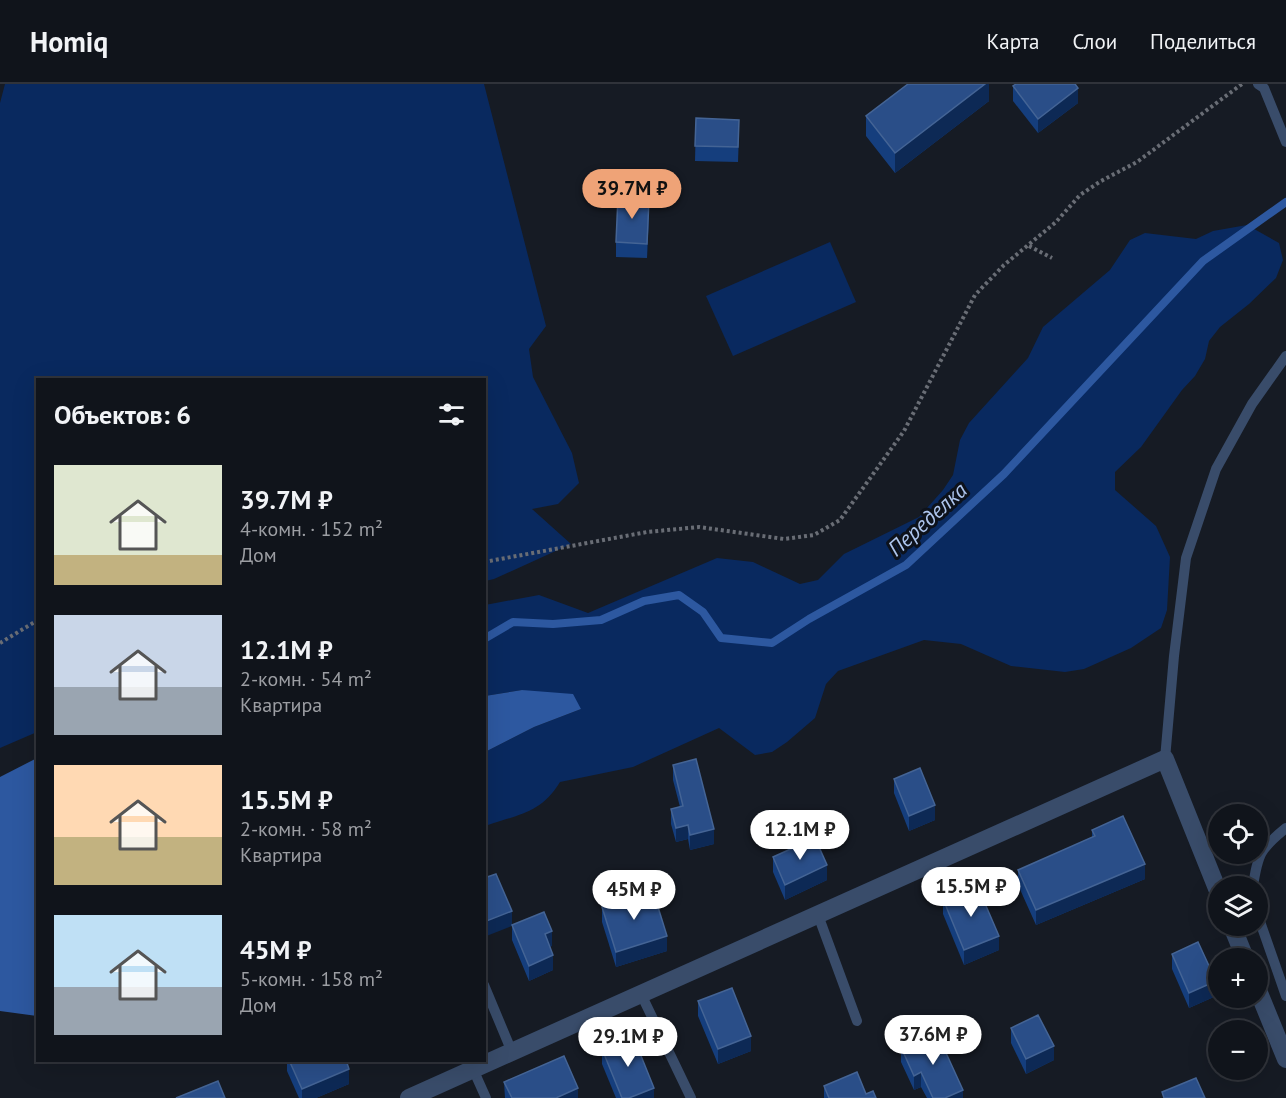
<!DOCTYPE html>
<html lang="ru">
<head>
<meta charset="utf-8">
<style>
	:root { --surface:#10141b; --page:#191d24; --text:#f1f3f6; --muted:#9c9ea3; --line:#30333a; --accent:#efa377 }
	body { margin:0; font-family:"PT Sans",sans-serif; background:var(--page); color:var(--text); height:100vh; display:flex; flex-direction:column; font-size:22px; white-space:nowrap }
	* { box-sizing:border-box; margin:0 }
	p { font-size:20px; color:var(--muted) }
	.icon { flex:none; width:33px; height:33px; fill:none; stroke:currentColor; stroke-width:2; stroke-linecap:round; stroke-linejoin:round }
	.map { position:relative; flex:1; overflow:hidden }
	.side { position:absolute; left:36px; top:294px; width:450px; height:684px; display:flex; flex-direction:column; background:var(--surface); border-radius:0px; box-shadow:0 6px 24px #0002,0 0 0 2px var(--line) }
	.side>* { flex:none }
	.fabs { position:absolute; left:1208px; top:720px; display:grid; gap:12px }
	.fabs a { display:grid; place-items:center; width:60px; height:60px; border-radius:50%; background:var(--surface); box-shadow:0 6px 24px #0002,0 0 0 2px var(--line); font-size:30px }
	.price { position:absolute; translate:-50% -51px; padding:0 14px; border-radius:21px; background:#fff; color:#222; font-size:20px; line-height:39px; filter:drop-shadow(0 2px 3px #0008) }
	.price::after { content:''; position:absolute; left:50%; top:36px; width:18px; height:14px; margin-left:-9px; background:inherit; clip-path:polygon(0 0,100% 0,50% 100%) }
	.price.on { background:var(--accent); color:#111 }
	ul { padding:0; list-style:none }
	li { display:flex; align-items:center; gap:18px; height:150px; padding:0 18px }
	li span { display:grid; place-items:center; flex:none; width:168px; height:120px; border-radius:0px; color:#555 }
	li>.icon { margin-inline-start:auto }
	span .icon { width:72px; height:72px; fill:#fffc; stroke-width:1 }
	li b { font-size:26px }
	h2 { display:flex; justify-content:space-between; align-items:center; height:72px; padding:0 18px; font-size:26px }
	header { display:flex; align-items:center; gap:36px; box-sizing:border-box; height:84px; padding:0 30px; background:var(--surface); border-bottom:2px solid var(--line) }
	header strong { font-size:28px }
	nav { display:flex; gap:33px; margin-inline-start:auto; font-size:21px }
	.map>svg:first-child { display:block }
</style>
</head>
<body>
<header>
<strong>Homiq</strong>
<nav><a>Карта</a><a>Слои</a><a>Поделиться</a></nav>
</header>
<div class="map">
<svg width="1286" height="1014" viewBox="0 0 1286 1014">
	<rect width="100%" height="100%" fill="#161b24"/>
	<g fill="#09295f">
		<polygon points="5,0 484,0 546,242 529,265 533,293 572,369 579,399 558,420 532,425 571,460 494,495 485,497 484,296 38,296 37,648 0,664 0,19"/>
		<path d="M1247 141 1279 159 1283 176 1276 194 1249 220 1220 243 1209 257 1205 275 1195 292 1182 306 1141 363 1115 388V406L1156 442 1170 473 1167 526 1161 544 1131 564 1084 585 1065 588 1011 582 961 560 924 556 838 587 826 600 815 634 787 658 772 668 755 671 719 644 633 683 560 698C541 729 520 730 488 741L485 738V668L534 643 581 625 522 606 485 612V521L539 511 588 529 717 474 753 478 800 500 818 496 844 470 919 433 943 406 953 391 960 356 969 339 1028 274 1043 243 1110 186 1130 156 1145 149 1196 155 1213 147Z"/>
		<polygon points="830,158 856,218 733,272 706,212"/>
	</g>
	<g fill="#2d58a0">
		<polygon points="522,606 573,610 581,625 534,643 485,668 485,612"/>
		<polygon points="37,674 37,932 0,927 0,693"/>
	</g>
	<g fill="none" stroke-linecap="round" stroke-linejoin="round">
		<polyline stroke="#2d58a0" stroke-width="8" points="484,555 513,538 553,540 601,536 644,517 679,511 703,528 721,554 772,559 809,535 906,481 1004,390 1203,177 1286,118"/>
		<g stroke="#696d75" stroke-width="4" stroke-dasharray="3 3" stroke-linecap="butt">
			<polyline points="1029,162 1052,174"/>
			<polyline points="484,478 647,448 699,443 784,455 814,451 840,436 904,347 975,211 1004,181 1056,138 1080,111 1101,97 1137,78 1242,0"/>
			<polyline points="0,559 38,536"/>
		</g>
		<g stroke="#394c6a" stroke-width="10">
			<polyline points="1258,0 1264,4 1286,58"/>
			<polyline points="1165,675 1174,572 1186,474 1216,385 1252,320 1286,272"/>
			<path d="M1253 802C1258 770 1260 765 1286 744"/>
			<polyline points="1257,829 1286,912"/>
			<polyline points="818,831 857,937"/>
			<polyline points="484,901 512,968"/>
			<polyline points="641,910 691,1014"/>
			<polyline points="473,985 486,1014"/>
		</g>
		<g stroke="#394c6a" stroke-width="18">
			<polyline points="1232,842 1245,874"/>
			<polyline points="1257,904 1286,975"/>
			<polyline points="409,1014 1165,675 1218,807"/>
		</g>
	</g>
	<g fill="#153e7d">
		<polygon points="907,0 989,0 989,17 895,89 866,52 866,32 908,1"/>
		<polygon points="1013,2 1078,19 1038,49 1013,17"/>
		<polygon points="696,34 739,50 738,78 695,77"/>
		<polygon points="649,130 647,174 616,173 616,158"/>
		<polygon points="673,681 714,760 690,766 688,755 676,758 671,740 671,725 680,723 673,696"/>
		<polygon points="894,695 935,736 909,747 894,709"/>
		<polygon points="1092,746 1145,795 1036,841 1018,801 1018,786 1092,753"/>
		<polygon points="773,773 827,796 785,816 773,788"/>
		<polygon points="943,815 999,866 964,881 943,830"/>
		<polygon points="602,823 667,867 616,883 602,838"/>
		<polygon points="512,841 552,862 550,862 553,886 529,897 512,856"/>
		<polygon points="1172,870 1216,912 1189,924 1172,885"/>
		<polygon points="698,917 751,967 718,980 698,932"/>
		<polygon points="1011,944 1054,976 1026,990 1011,959"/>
		<polygon points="901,963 963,1014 927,1014 921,1003 914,1006 901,978"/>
		<polygon points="602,965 654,1014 616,1014 602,980"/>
		<polygon points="287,976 346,976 349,1000 316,1014 299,1014 287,987"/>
		<polygon points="504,998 578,1014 505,1014"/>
		<polygon points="824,1002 866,1010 876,1014 824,1014"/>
	</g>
	<g fill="#0d2955">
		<polygon points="985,0 989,0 989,17 895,89 895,69"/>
		<polygon points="1078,4 1078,19 1038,49 1038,35"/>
		<polygon points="649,115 649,130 647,174 647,160"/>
		<polygon points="935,721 935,736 909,747 909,732"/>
		<polygon points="688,741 688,755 676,758 676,744"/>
		<polygon points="714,745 714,760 690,766 690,751"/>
		<polygon points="1145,780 1145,795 1036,841 1036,826"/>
		<polygon points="827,781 827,796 785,816 785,801"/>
		<polygon points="512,827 512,842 484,853 484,838"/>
		<polygon points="552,847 552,862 545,865 545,850"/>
		<polygon points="667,852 667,867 616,883 616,868"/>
		<polygon points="999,852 999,866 964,881 964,866"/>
		<polygon points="553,871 553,886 529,897 529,882"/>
		<polygon points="1216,897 1216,912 1189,924 1189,909"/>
		<polygon points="487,918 487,933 484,934 484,919"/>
		<polygon points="751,952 751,967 718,980 718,965"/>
		<polygon points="1054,962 1054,976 1026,990 1026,975"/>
		<polygon points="349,985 349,1000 316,1014 302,1014 302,1005"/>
		<polygon points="921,988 921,1003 914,1006 914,992"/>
		<polygon points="578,1004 578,1014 556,1014"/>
		<polygon points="654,1004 654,1014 629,1014"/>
		<polygon points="963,1006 963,1014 945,1014"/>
	</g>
	<g fill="#2a4e88" stroke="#446495" stroke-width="1.5">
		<polygon points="908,0 985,0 895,69 866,32"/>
		<polygon points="1016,0 1075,0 1078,4 1038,35 1013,2"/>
		<polygon points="696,34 739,36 738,63 695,62"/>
		<polygon points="618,113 649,115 647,160 616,158"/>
		<polygon points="696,675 714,745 690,751 688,741 676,744 671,725 683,722 673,681"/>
		<polygon points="920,684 935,721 909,732 894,695"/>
		<polygon points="1123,732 1145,780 1036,826 1018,786 1095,752 1092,746"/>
		<polygon points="815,754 827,781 785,801 773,773"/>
		<polygon points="496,790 512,827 484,838 484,794"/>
		<polygon points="977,801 999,852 964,866 943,815"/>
		<polygon points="653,807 667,852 616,868 602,823"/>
		<polygon points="544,828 552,847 545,850 553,871 529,882 512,841"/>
		<polygon points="1198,858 1216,897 1189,909 1172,870"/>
		<polygon points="732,904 751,952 718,965 698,917"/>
		<polygon points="1038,931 1054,962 1026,975 1011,944"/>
		<polygon points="936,947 963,1006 945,1014 933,1014 921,988 914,992 901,963"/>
		<polygon points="633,952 654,1004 629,1014 622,1014 602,965"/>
		<polygon points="564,972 578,1004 556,1014 512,1014 504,998"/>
		<polygon points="289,976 346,976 349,985 302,1005"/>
		<polygon points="857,988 866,1010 873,1007 876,1014 829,1014 824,1002"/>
		<polygon points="1196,994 1205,1014 1164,1014 1162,1008"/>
		<polygon points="218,997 225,1014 176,1014"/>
	</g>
	<g text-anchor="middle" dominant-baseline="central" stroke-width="6" stroke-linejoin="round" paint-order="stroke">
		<g font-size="22" font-style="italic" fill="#adc5ed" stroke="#0d121b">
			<text transform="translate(927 435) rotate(-42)">Переделка</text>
		</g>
	</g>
</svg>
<div class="fabs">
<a><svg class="icon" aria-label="locate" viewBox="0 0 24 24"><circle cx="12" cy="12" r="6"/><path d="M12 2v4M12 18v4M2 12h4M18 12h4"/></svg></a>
<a><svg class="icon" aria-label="layers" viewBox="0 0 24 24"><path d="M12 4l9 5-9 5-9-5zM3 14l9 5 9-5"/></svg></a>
<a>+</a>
<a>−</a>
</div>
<b class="price on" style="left:632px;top:136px">39.7M ₽</b>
<b class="price" style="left:800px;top:777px">12.1M ₽</b>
<b class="price" style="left:971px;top:834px">15.5M ₽</b>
<b class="price" style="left:634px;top:837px">45M ₽</b>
<b class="price" style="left:933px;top:982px">37.6M ₽</b>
<b class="price" style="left:628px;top:984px">29.1M ₽</b>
<section class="side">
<h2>Объектов: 6<svg class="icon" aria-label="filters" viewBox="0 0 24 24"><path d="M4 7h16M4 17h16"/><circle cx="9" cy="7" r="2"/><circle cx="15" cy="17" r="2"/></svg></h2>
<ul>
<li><span style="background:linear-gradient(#dfe7d0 75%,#c2b280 0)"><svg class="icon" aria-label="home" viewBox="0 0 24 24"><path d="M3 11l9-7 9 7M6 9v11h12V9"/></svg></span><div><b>39.7M ₽</b><p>4-комн. · 152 m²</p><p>Дом</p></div></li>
<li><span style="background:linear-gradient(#c9d6e8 60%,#9aa5b1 0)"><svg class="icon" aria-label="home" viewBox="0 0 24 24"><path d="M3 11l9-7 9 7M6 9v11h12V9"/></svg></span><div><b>12.1M ₽</b><p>2-комн. · 54 m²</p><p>Квартира</p></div></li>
<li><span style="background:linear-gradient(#ffd9b3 60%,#c2b280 0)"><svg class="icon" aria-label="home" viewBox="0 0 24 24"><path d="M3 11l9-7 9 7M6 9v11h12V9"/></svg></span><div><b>15.5M ₽</b><p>2-комн. · 58 m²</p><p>Квартира</p></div></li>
<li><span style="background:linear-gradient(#bfe0f5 60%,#9aa5b1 0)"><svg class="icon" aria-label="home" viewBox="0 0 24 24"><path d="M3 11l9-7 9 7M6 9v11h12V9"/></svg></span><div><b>45M ₽</b><p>5-комн. · 158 m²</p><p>Дом</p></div></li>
</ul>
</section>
</div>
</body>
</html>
